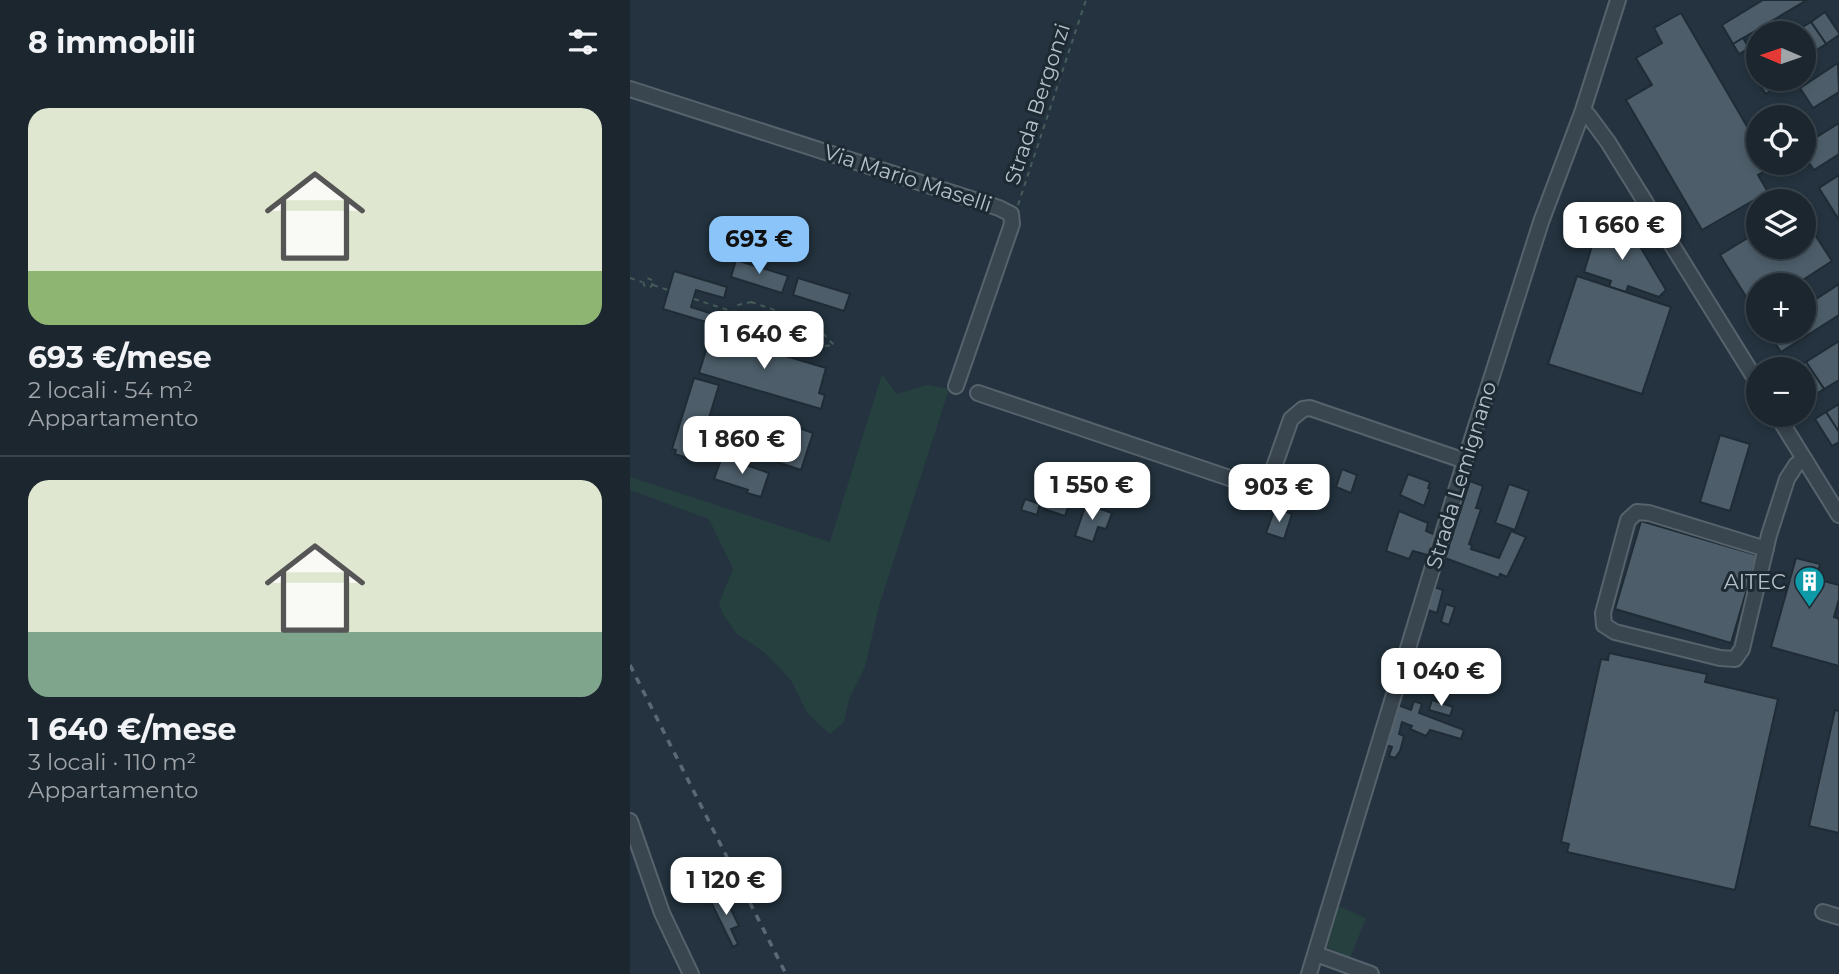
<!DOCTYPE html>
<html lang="it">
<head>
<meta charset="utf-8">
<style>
	:root { --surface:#1b262f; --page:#242e37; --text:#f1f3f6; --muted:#a0a5aa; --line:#39434b; --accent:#8bc4f8 }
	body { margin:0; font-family:Montserrat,sans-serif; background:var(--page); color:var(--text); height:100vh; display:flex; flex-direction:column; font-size:26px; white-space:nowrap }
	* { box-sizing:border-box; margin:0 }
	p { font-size:23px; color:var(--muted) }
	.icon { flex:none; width:38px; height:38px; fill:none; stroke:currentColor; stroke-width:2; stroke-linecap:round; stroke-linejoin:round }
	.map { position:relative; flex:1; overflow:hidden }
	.panel { display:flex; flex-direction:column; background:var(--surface); width:630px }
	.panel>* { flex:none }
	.needle { width:46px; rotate:272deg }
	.controls { position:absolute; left:1116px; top:21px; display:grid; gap:14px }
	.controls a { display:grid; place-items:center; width:70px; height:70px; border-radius:50%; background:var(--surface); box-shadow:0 4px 10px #0003,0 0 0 2px var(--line); font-size:35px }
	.price { position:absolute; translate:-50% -60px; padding:0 16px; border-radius:14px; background:#fff; color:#222; font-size:23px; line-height:46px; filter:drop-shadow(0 2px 4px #0008) }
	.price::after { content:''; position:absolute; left:50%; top:42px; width:21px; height:16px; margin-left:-10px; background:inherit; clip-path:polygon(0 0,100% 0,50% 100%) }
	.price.on { background:var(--accent); color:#111 }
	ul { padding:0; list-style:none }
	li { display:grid; align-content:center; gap:14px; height:371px; padding:0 28px }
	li+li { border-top:2px solid var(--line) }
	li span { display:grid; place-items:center; height:217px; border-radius:21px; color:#555 }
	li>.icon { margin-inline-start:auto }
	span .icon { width:126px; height:126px; fill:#fffc; stroke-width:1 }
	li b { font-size:30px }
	h2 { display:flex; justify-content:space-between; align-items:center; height:84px; padding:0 28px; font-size:30px }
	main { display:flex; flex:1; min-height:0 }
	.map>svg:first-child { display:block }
</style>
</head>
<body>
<main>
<section class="panel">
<h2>8 immobili<svg class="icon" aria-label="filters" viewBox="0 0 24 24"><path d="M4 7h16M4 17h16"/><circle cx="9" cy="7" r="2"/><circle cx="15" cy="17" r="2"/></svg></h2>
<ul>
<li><span style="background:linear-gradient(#dfe7d0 75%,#8fb573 0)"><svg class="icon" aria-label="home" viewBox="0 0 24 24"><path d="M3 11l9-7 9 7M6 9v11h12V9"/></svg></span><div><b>693 €/mese</b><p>2 locali · 54 m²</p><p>Appartamento</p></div></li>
<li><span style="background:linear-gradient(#dfe7d0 70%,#7fa58c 0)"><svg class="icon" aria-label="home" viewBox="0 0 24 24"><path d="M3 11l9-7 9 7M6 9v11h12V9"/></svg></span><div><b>1 640 €/mese</b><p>3 locali · 110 m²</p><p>Appartamento</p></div></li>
</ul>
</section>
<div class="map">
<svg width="1209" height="974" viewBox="0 0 1209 974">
	<rect width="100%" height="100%" fill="#24333f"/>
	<g fill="#26403f">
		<polygon points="252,374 267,394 297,385 319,389 249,606 235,667 219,699 214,722 200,734 177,713 161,680 135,653 106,633 93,614 89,603 103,569 79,519 0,490 0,477 200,542"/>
		<polygon points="706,905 736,918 720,958 693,945"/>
	</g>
	<g fill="#4d5e6a" stroke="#1f2c36" stroke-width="2">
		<polygon points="1133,0 1177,0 1103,44 1092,25"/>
		<polygon points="1195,12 1209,33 1209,35 1196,44 1181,22"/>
		<polygon points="1051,13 1129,147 1129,163 1138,163 1141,168 1128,175 1138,192 1072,230 996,100 1022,85 1006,58 1032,43 1024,28"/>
		<polygon points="1181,22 1196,44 1174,58 1174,33 1163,33"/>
		<polygon points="1113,38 1119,48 1109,54 1103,44"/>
		<polygon points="1129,55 1129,79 1143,79 1131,87 1116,64"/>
		<polygon points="1208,63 1209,92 1183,108 1170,88"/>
		<polygon points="1143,79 1152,79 1153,81 1136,94 1131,87"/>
		<polygon points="1209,123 1209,154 1184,170 1174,156 1174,145"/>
		<polygon points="1209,175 1209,220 1189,188"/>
		<polygon points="1174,218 1202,261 1165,285 1129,285 1129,308 1125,311 1090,255 1129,231 1129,247 1174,247"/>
		<polygon points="969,223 1002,233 1036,290 1029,297 998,286 996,292 979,287 981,281 954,272"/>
		<polygon points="106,260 158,276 152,293 101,277"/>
		<polygon points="44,271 97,287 94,298 66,290 61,307 89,316 86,325 33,309"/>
		<polygon points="947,276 1041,307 1012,394 918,364"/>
		<polygon points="168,278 220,294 214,311 163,295"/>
		<polygon points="1209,284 1209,315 1151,352 1137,331 1174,331 1174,307"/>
		<polygon points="81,334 196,368 189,393 195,395 191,409 69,373"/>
		<polygon points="1209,341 1209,380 1194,389 1176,362"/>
		<polygon points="1176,362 1194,389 1175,401 1174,369 1164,369"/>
		<polygon points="64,378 89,385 66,461 45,454 46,450 42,449"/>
		<polygon points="1209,404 1209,432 1196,412"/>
		<polygon points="1196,412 1209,432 1209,442 1202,446 1185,419"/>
		<polygon points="160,425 183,433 171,470 147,462"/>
		<polygon points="1090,435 1120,444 1100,511 1070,502"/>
		<polygon points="92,457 139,473 131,497 117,493 118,490 84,479"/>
		<polygon points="712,469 727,475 721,493 706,487"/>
		<polygon points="427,470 448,477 435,516 414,509"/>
		<polygon points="778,474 800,482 798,488 800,489 794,506 770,495"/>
		<polygon points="840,481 853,486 846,508 851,509 839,544 842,545 841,549 869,558 881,531 896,537 877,577 870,574 869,578 815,558"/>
		<polygon points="879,484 899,491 885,530 865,523"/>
		<polygon points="395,499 410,504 407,515 391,510"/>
		<polygon points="456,504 482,513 476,529 468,527 463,542 445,536"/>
		<polygon points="645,508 662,514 654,539 636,533"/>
		<polygon points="769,511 798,523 796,531 810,537 801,556 783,551 779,559 756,551"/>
		<polygon points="1011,521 1127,555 1101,643 985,609"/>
		<polygon points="1166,558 1190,564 1186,579 1209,585 1209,599 1204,617 1209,619 1209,666 1141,647"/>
		<polygon points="801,586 813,590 807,613 795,609"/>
		<polygon points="816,604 825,607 819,625 811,622"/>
		<polygon points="979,653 1077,674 1075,682 1148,699 1105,890 937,852 939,844 931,842 971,659 978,660"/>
		<polygon points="778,671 804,678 799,694 774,686"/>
		<polygon points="802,700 823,707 820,716 799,710"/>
		<polygon points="784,701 792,704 789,713 834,730 831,739 800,730 796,736 780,729 782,726 772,722 769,734 774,736 770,751 765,758 759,756 762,747 756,745 768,705 781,710"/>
		<polygon points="1205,710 1209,711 1209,833 1179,826"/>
		<polygon points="93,893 109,926 101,929 108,944 103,947 80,900"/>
	</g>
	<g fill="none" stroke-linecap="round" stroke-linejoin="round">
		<defs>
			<g id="minor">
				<polyline points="0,89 369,208 381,214 382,224 326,386"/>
				<polyline points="952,113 958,115 978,142 1129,385"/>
				<polyline points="348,393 629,488 634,488 638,484 661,419 673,409 680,408 835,461"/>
				<polyline points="1147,415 1209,515"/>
				<polyline points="1136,549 1019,513 1007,512 998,520 973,613 974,625 985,632 1090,658 1105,659 1112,649 1139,535 1157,479 1166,465 1174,459"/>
				<polyline points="0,821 32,913 61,974"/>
				<polyline points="1193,912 1209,917"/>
				<polyline points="686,954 741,974"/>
				<polyline points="679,974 835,461 911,222 952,113 988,0"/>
			</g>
		</defs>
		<use href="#minor" stroke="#56636d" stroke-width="18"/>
		<g stroke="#455c5b" stroke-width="2" stroke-dasharray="5 5" stroke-linecap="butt">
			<polyline points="388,205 456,0"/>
			<polyline points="0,278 12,282"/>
			<circle cx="18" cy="283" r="4.5"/>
			<polyline points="23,285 38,290"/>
			<polyline points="64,299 104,312"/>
			<polygon points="121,302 183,323 204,345 176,348 109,330 103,319 108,305"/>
		</g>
		<use href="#minor" stroke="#39454f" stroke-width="14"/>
		<polyline stroke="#5b6976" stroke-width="3.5" stroke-dasharray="7 7" stroke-linecap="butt" points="0,665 156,974"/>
	</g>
	<defs>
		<symbol id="building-pin" viewBox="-11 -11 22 30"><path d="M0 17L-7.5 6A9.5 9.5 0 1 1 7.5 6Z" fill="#0f9aa8" stroke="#1d2a34"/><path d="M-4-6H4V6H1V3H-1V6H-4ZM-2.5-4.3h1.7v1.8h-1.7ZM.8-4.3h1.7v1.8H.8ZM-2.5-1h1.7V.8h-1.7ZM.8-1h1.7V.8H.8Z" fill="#fff"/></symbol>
	</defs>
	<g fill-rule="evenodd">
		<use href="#building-pin" x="1162" y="564" width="35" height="47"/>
	</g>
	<g text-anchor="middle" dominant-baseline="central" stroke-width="6" stroke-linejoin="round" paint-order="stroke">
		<g font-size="21" fill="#b5c0ca" stroke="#1d2a34">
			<text transform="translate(407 104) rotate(-72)">Strada Bergonzi</text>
			<text transform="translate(278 178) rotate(18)">Via Mario Maselli</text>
			<text transform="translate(831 475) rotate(-73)">Strada Lemignano</text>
		</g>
		<g font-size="21" fill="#b5c0ca" stroke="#1d2a34" text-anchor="end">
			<text x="1156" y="581">AITEC</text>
		</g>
	</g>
</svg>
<div class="controls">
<a><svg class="needle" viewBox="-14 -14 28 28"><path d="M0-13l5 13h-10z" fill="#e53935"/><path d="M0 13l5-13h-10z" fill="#a0a5aa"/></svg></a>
<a><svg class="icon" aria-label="locate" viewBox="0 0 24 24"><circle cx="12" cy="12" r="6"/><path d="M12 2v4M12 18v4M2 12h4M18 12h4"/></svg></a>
<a><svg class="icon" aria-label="layers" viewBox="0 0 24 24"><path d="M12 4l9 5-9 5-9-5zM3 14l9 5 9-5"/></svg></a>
<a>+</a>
<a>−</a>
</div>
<b class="price" style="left:992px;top:262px">1 660 €</b>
<b class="price on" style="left:129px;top:276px">693 €</b>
<b class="price" style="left:134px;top:371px">1 640 €</b>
<b class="price" style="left:112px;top:476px">1 860 €</b>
<b class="price" style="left:462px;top:522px">1 550 €</b>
<b class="price" style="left:649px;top:524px">903 €</b>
<b class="price" style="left:811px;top:708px">1 040 €</b>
<b class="price" style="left:96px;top:917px">1 120 €</b>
</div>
</main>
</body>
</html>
